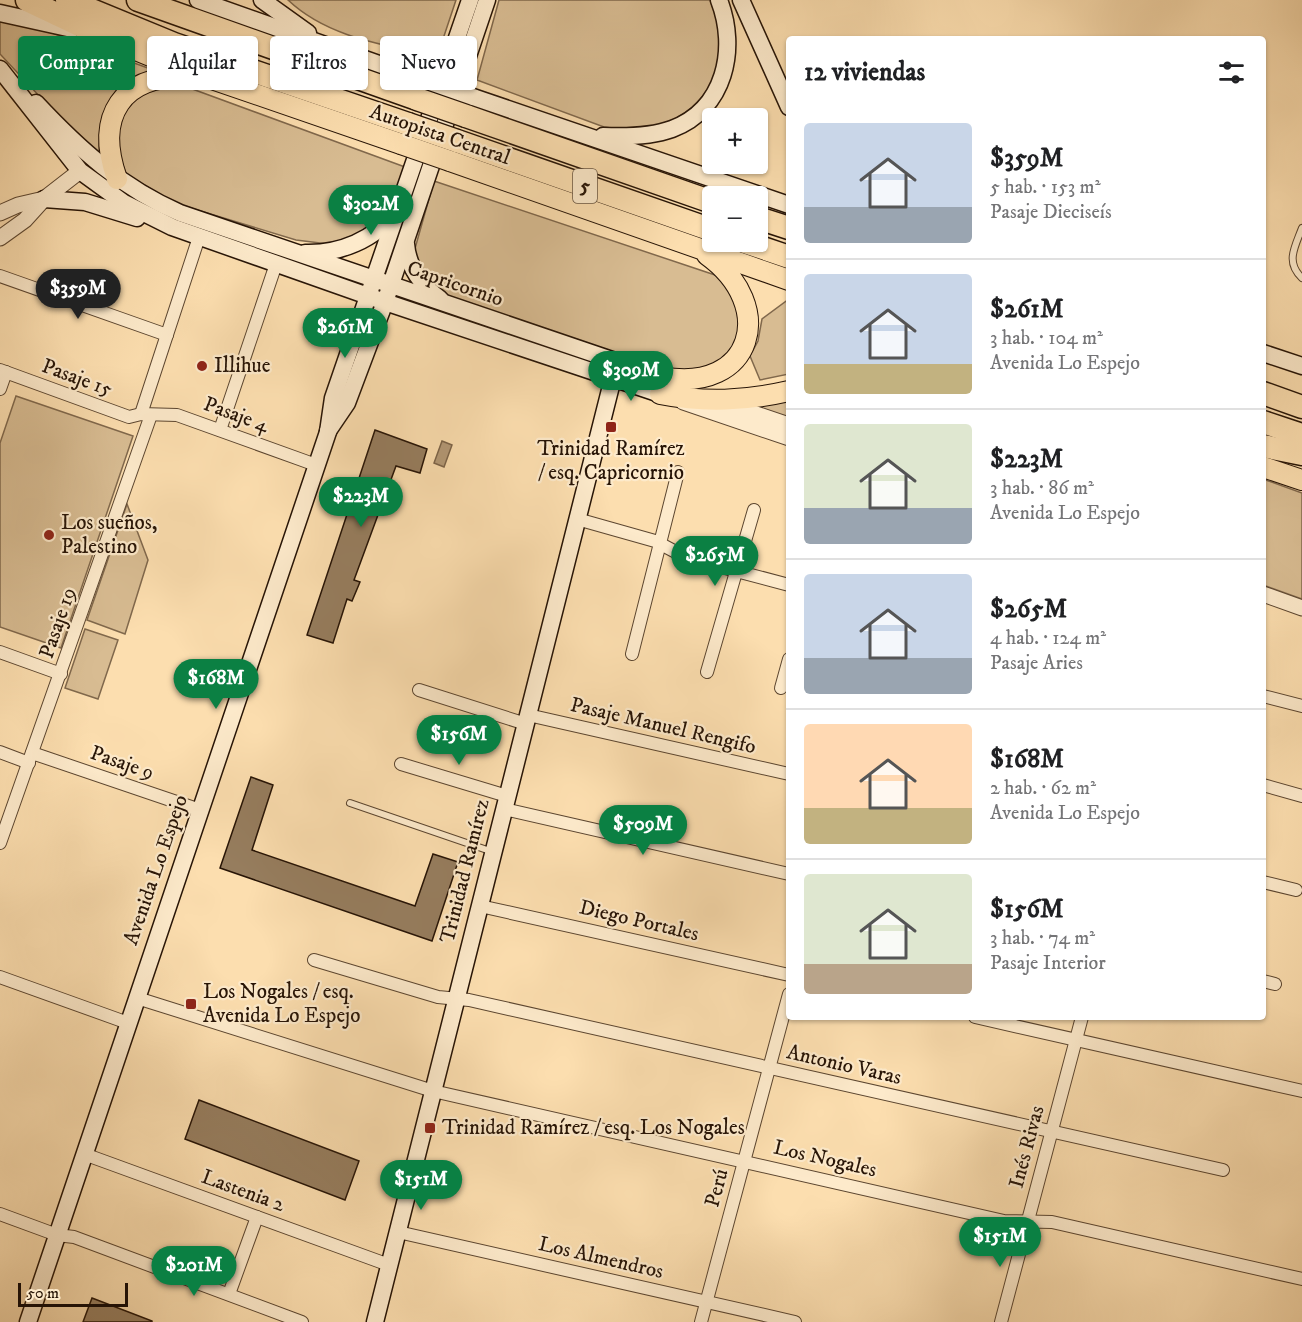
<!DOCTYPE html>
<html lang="es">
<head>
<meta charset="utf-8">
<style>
	:root { --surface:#fff; --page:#f6f6f6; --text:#202124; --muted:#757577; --line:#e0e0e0; --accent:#0b8043 }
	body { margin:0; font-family:"IM FELL DW Pica",serif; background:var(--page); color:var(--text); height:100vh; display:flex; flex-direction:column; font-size:22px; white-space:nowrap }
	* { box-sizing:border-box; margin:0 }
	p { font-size:20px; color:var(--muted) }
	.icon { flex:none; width:33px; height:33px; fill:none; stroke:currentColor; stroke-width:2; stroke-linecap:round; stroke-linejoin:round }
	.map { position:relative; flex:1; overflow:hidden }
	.panel { position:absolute; left:786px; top:36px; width:480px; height:984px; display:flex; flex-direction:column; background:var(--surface); border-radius:6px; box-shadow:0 2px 4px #0004 }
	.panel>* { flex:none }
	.guide { position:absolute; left:18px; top:36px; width:570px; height:54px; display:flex; gap:12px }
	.fabs { position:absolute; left:702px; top:108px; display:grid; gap:12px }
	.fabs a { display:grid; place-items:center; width:66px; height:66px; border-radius:6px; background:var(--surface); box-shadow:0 2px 4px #0004; font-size:30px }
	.scale { position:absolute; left:18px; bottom:15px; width:110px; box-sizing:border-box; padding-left:6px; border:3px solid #271406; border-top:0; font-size:16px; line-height:21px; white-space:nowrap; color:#271406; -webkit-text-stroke:4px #fdeacb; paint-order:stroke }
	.price { position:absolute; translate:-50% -51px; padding:0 14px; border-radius:21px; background:var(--accent); color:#fff; font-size:20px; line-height:39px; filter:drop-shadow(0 2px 3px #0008) }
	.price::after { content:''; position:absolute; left:50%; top:36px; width:18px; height:14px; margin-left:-9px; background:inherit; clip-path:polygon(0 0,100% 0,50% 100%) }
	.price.on { background:#222; color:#fff }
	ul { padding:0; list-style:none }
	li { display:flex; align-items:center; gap:18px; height:150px; padding:0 18px }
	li+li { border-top:2px solid var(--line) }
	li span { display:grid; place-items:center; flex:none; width:168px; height:120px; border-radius:6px; color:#555 }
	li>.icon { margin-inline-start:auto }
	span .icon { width:72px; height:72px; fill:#fffc; stroke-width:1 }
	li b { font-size:26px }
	h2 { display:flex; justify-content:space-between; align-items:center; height:72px; padding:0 18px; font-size:26px }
	.tag { padding:0 21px; border-radius:6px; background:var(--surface); box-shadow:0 2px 4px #0004; font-size:21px; line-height:54px }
	.tag.on { background:var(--accent); color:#fff }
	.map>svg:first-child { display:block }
</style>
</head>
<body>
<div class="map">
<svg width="1302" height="1322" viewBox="0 0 1302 1322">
	<rect width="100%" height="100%" fill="#fcdeaf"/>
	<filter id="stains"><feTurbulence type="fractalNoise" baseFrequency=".00333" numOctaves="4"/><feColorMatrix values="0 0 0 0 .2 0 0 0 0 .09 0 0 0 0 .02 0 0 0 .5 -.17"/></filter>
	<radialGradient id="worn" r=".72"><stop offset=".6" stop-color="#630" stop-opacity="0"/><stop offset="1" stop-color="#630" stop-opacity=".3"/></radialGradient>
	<g fill="#d8bc92" stroke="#80684c" stroke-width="1.5">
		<path d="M288 0H456L437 57C386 45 328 38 288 0Z"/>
		<path d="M499 0H710C743 79 687 142 604 127L477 80Z"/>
		<path d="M0 20 47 31 156 71C112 87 98 109 99 156L97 158 0 54Z"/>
		<polygon points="176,83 405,167 393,202 382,217 362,234 328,244 296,240 174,203 126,174 115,141 127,105 139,92"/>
		<polygon points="434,181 715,275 725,281 742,317 732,353 690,379 449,299 431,286 414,252"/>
		<polygon points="789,299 789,374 760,380 750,356 758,341 762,319"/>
		<polygon points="789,394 789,420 748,404"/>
		<polygon points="16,396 133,436 61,648 0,627 0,443"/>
		<polygon points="1263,479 1302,493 1302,599 1263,585"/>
		<polygon points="127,504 148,560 125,634 87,620"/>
		<polygon points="85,629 118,640 98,699 65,688"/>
	</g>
	<polygon fill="#b49976" stroke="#7c6449" stroke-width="1.5" points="442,441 452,445 444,467 434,463"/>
	<g fill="#967d5e" stroke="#271406" stroke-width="1.5">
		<polygon points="375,430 427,449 420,473 396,466 354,580 360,582 352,601 347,599 333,643 307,635"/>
		<polygon points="251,777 273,785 252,850 415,906 433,854 458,862 432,941 220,868"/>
		<polygon points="199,1100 359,1161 345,1200 185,1139"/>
		<polygon points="92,1298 152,1321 152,1322 83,1322"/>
	</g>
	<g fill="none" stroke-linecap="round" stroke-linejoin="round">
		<defs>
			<g id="service">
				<path d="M1302 228C1295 247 1285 262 1302 278"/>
				<polyline points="350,803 493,852"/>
			</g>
			<g id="minor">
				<polyline points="0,276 167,335"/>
				<polyline points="0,370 129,417 141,414 177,415 316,465"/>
				<polyline points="0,389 6,372"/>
				<polyline points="141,414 199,237"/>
				<polyline points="220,430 276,264"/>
				<polyline points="577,519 655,541 687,558 789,585"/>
				<polyline points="0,652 61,674"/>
				<polyline points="632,654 678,472"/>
				<polyline points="707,672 754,510"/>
				<polyline points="781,688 789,659"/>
				<polyline points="419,690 526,724"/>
				<polyline points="1263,696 1302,706"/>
				<polyline points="528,715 789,774"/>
				<polyline points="0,752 29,763"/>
				<polyline points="32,753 200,810"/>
				<polyline points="401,764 507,796"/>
				<polyline points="1263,785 1302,796"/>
				<polyline points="504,809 789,874"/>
				<polyline points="0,843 151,415"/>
				<polyline points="1263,882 1296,890"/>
				<polyline points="480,906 789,975"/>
				<polyline points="314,960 438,997 469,1000 1223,1170"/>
				<polyline points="0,977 128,1023"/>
				<polyline points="1263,981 1275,984"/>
				<polyline points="137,998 433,1091 1004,1221 1052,1222 1302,1279"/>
				<polyline points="975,1017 1302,1091"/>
				<polyline points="84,1154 389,1265"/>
				<polyline points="0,1214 57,1235 74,1237 302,1322"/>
				<polyline points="398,1232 795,1322"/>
				<polyline points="229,1294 257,1217"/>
				<polyline points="701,1322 789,994"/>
				<polyline points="1001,1322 1082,1017"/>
			</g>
			<g id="tertiary">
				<polyline points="0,213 18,205 44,199"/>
				<polyline points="0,238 25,220 44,199 80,171"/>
				<polyline points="683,402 789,438"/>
				<polyline points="721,402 789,425"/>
				<polyline points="1263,594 1302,608"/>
			</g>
			<g id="secondary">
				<polyline points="198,0 424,80"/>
				<polyline points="262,0 308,33"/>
				<polyline points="741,0 789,107"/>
				<polyline points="0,13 72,29"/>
				<polyline points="0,69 80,171 124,203 172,227 385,302 660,394"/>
				<polyline points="473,97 789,205"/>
				<path d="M36 103C79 149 122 188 180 213L662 377"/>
				<path d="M603 136C625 137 650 137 672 129 725 109 738 49 719 0"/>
				<polyline points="44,199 85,202 137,218"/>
				<path d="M406 244C408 267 422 286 440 299"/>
				<path d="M305 253C339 254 375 240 395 212"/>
				<polyline points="1263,353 1302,366"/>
				<polyline points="328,431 347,403 385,302 487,0"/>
				<polyline points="28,1322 328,432 333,398 470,0"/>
				<polyline points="375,1322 613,378 613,361"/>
			</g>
			<g id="primary">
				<polyline points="107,38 177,67 401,144"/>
				<polyline points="450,161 789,280"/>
				<path d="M117 179C95 116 121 74 190 77"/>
				<path d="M662 377C753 394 778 306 707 255"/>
				<path d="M660 394C705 403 745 401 789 391"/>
				<polyline points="1263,467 1302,480"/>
			</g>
			<g id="motorway">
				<polyline points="27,0 107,38"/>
				<polyline points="67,0 174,44 408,124"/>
				<polyline points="138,0 417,99"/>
				<polyline points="466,116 712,202"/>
				<polyline points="457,141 712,230"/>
				<polyline points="758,218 789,228"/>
				<polyline points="745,242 789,257"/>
				<polyline points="1263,393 1302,407"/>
				<polyline points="1263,422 1302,435"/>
				<polyline points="1263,446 1302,454"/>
			</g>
		</defs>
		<use href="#service" stroke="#5c4630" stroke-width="8"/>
		<use href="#minor" stroke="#5c4630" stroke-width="14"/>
		<use href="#tertiary" stroke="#5c4630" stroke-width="17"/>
		<use href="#secondary" stroke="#271406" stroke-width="19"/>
		<use href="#primary" stroke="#271406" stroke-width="22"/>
		<use href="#motorway" stroke="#271406" stroke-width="25"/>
		<use href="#service" stroke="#fdeacb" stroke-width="6"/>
		<use href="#minor" stroke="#fdeacb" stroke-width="12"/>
		<use href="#tertiary" stroke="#fdeacb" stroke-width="15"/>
		<use href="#secondary" stroke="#fdeacb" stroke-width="16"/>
		<use href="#primary" stroke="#fcdeaf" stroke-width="20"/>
		<use href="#motorway" stroke="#fcdeaf" stroke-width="22"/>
		<defs>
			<polyline id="secondary-bridge" points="424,80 473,97"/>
			<polyline id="primary-bridge" points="401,144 450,161"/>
			<g id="motorway-bridge">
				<polyline points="417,99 466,116"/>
				<polyline points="408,124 457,141"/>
			</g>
		</defs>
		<use href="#secondary-bridge" stroke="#271406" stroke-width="19" stroke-linecap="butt"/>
		<use href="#primary-bridge" stroke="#271406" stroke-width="22" stroke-linecap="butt"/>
		<use href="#motorway-bridge" stroke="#271406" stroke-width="25" stroke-linecap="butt"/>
		<use href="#secondary-bridge" stroke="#fdeacb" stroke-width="16"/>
		<use href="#primary-bridge" stroke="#fcdeaf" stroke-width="20"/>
		<use href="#motorway-bridge" stroke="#fcdeaf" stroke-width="22"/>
	</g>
	<g fill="#8f2418" stroke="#fdeacb" stroke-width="2">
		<circle cx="202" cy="366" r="6"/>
		<rect x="605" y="421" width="12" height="12" rx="3"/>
		<circle cx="49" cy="535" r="6"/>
		<rect x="185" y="998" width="12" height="12" rx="3"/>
		<rect x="424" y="1122" width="12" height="12" rx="3"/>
	</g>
	<g text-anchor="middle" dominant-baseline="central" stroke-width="4.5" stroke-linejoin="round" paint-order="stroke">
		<rect fill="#fdeacb" stroke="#675441" stroke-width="1.5" x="573" y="169" width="24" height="34" rx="4.5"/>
		<g font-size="20" font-weight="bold" fill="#271406">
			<text x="585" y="186">5</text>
		</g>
		<g font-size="21" fill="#271406" stroke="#fdeacb">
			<text transform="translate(440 135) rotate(19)">Autopista Central</text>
			<text transform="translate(455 284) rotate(19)">Capricornio</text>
			<text transform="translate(77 378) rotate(20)">Pasaje 15</text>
			<text transform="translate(236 415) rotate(20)">Pasaje 4</text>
			<text transform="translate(58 623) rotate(-71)">Pasaje 19</text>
			<text transform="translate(663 726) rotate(13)">Pasaje Manuel Rengifo</text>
			<text transform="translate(122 763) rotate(19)">Pasaje 9</text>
			<text transform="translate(156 870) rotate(-71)">Avenida Lo Espejo</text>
			<text transform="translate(465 871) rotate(-76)">Trinidad Ramírez</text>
			<text transform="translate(639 921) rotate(13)">Diego Portales</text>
			<text transform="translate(844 1065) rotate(13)">Antonio Varas</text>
			<text transform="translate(1027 1147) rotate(-75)">Inés Rivas</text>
			<text transform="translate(825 1159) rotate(13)">Los Nogales</text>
			<text transform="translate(717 1188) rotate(-75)">Perú</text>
			<text transform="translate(243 1191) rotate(20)">Lastenia 2</text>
			<text transform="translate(601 1258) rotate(13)">Los Almendros</text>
		</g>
		<g font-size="21" fill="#271406" stroke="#fdeacb" text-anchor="start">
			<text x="214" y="366">Illihue</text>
			<text x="611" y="449" text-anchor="middle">Trinidad Ramírez<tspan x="611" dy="24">/ esq. Capricornio</tspan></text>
			<text x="61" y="523">Los sueños,<tspan x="61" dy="24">Palestino</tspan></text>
			<text x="203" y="992">Los Nogales / esq.<tspan x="203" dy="24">Avenida Lo Espejo</tspan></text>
			<text x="442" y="1128">Trinidad Ramírez / esq. Los Nogales</text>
		</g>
	</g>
	<rect width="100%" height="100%" filter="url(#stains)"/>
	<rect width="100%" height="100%" fill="url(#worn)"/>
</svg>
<div class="fabs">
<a>+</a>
<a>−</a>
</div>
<div class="scale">50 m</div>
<b class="price" style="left:371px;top:236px">$302M</b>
<b class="price on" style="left:78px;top:320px">$359M</b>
<b class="price" style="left:345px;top:359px">$261M</b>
<b class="price" style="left:631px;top:402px">$309M</b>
<b class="price" style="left:361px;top:528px">$223M</b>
<b class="price" style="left:715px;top:587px">$265M</b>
<b class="price" style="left:216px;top:710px">$168M</b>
<b class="price" style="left:459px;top:766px">$156M</b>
<b class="price" style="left:643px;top:856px">$509M</b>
<b class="price" style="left:421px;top:1211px">$151M</b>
<b class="price" style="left:1000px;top:1268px">$151M</b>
<b class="price" style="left:194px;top:1297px">$201M</b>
<div class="guide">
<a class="tag on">Comprar</a>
<a class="tag">Alquilar</a>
<a class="tag">Filtros</a>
<a class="tag">Nuevo</a>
</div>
<section class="panel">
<h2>12 viviendas<svg class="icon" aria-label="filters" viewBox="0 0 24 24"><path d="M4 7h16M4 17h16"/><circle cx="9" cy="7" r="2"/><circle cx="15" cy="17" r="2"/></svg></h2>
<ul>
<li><span style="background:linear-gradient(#c9d6e8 70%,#9aa5b1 0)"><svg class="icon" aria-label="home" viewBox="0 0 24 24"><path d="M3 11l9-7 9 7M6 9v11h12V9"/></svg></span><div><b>$359M</b><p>5 hab. · 153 m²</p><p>Pasaje Dieciseís</p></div></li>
<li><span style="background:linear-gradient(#c9d6e8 75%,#c2b280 0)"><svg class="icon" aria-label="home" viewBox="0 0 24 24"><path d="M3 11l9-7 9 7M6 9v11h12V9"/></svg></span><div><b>$261M</b><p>3 hab. · 104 m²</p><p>Avenida Lo Espejo</p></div></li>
<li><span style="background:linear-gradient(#dfe7d0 70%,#9aa5b1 0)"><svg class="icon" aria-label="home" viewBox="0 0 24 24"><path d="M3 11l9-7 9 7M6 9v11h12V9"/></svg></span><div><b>$223M</b><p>3 hab. · 86 m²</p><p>Avenida Lo Espejo</p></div></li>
<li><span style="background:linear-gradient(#c9d6e8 70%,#9aa5b1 0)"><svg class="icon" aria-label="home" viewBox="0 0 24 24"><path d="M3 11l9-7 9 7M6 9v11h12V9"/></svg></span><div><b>$265M</b><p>4 hab. · 124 m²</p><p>Pasaje Aries</p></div></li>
<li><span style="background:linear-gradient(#ffd9b3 70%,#c2b280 0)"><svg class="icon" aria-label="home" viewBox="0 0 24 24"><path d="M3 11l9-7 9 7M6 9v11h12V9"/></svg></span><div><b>$168M</b><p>2 hab. · 62 m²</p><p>Avenida Lo Espejo</p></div></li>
<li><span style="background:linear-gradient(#dfe7d0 75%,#b9a48a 0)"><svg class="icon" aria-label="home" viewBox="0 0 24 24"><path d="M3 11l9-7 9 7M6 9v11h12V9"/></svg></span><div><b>$156M</b><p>3 hab. · 74 m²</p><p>Pasaje Interior</p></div></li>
</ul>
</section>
</div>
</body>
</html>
